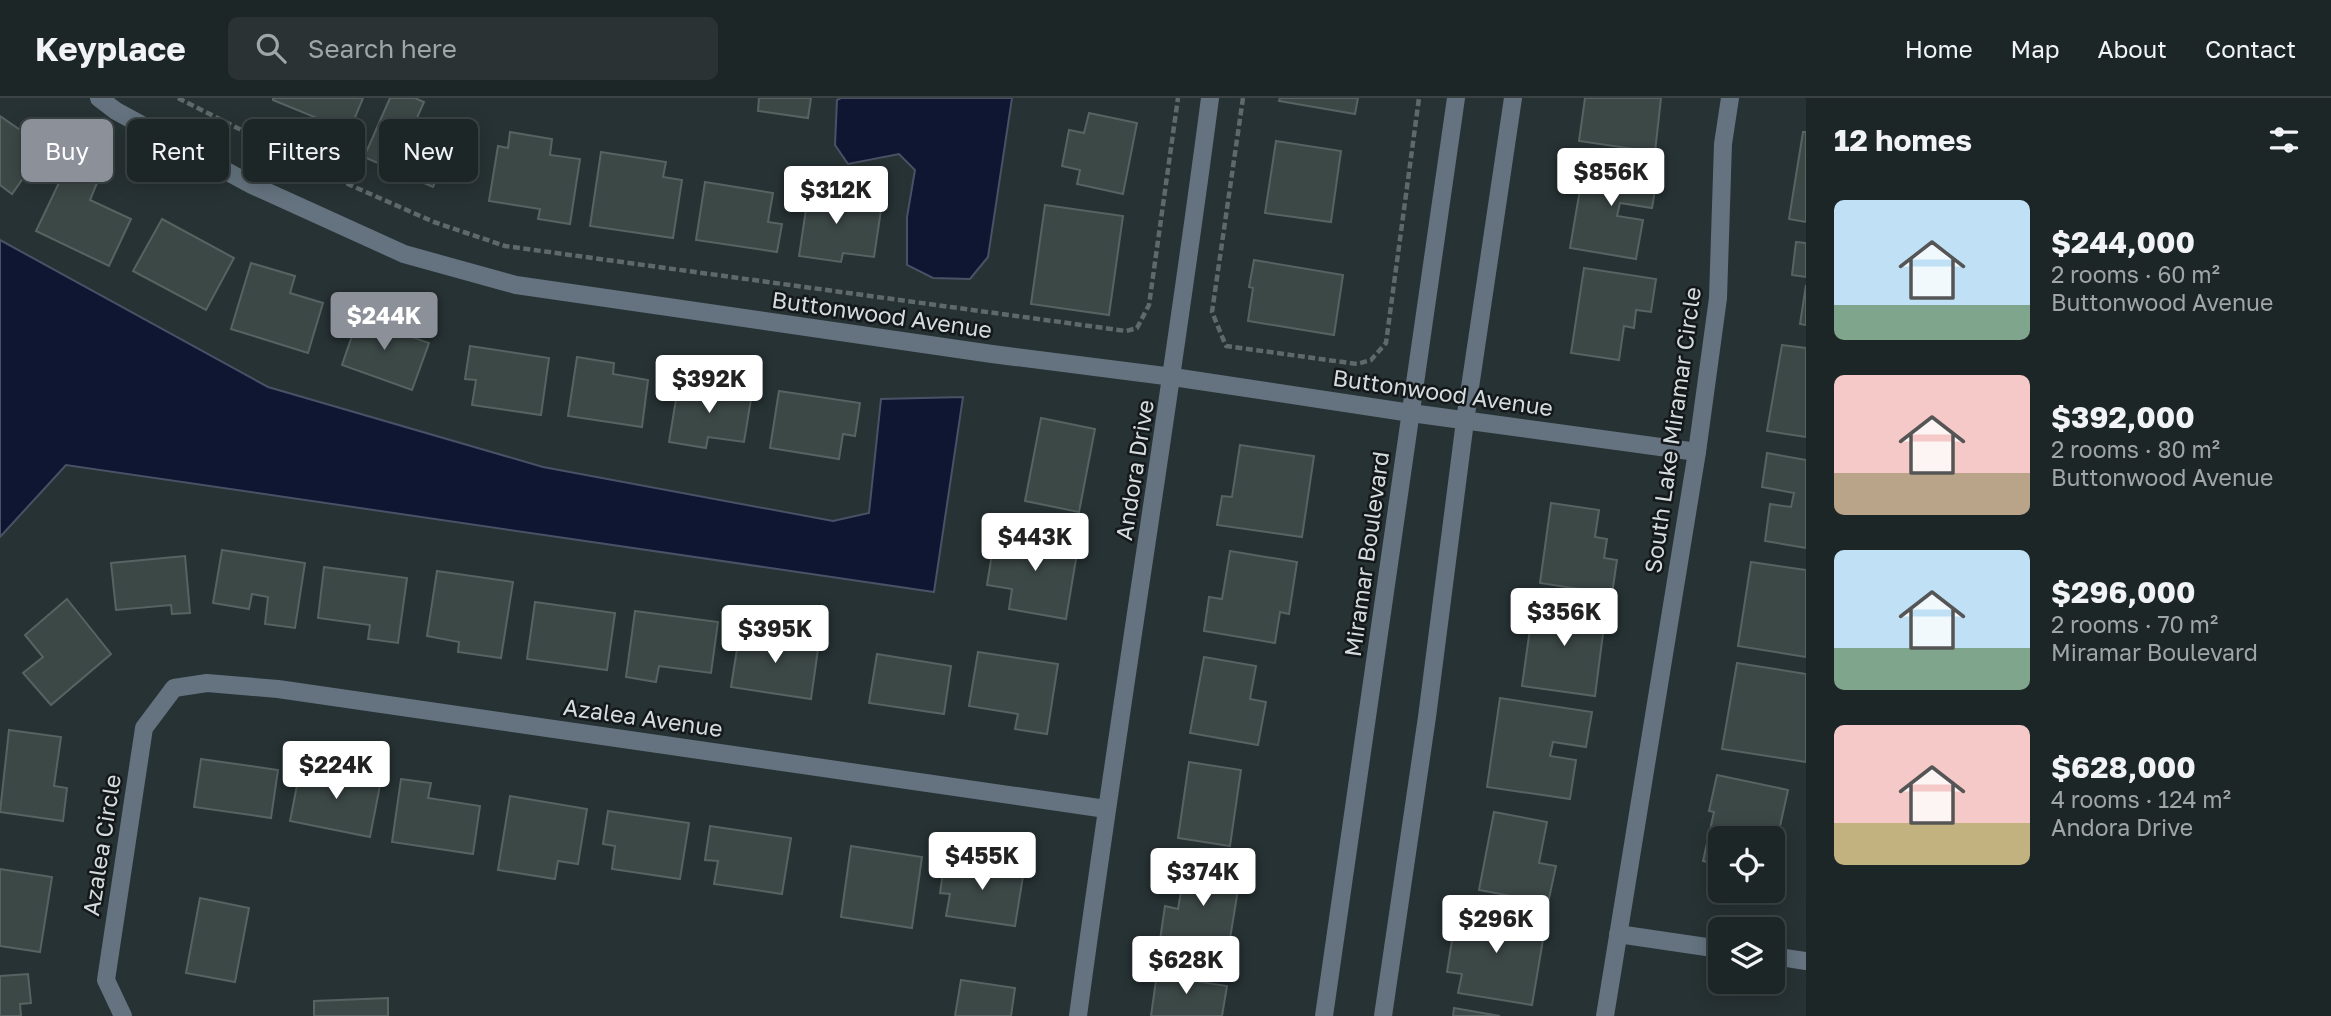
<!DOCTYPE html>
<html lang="en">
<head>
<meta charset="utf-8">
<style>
	:root { --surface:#1d2627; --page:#2a3233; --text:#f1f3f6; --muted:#a0a5a7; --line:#3b4344; --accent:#8c9099 }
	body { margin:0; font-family:"Golos Text",sans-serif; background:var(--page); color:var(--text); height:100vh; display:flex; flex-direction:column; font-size:26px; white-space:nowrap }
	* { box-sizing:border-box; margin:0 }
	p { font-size:23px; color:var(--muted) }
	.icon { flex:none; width:38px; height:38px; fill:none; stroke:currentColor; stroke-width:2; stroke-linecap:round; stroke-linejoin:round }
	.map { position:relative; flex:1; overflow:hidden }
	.details { display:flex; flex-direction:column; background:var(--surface); width:525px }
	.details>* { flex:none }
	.guide { position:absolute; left:21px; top:21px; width:665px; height:63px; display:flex; gap:14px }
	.fabs { position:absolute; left:1708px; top:728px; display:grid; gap:14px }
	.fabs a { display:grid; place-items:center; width:77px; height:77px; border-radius:10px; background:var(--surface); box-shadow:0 4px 18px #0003,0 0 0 2px var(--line); font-size:35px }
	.price { position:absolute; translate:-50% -60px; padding:0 16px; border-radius:7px; background:#fff; color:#222; font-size:23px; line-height:46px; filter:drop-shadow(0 2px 4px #0008) }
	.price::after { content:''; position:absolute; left:50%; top:42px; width:21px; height:16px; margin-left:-10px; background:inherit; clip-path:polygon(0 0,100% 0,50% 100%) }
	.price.on { background:var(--accent); color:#fff }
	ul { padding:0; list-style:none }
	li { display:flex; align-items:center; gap:21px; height:175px; padding:0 28px }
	li span { display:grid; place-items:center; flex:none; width:196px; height:140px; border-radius:10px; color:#555 }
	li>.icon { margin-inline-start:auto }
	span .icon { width:84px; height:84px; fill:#fffc; stroke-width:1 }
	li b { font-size:30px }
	h2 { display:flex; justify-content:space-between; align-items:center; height:84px; padding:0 28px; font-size:30px }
	.tag { padding:0 24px; border-radius:10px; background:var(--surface); box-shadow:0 4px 18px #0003,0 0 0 2px var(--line); font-size:24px; line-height:63px }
	.tag.on { background:var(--accent); color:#fff }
	header { display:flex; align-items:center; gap:42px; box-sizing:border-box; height:98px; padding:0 35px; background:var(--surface); border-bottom:2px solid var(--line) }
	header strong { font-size:33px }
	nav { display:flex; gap:38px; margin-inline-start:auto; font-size:24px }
	.search { width:490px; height:63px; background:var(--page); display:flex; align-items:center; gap:18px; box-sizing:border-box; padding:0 24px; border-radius:10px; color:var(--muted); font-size:26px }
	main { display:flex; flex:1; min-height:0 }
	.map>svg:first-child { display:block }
</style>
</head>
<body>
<header>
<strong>Keyplace</strong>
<div class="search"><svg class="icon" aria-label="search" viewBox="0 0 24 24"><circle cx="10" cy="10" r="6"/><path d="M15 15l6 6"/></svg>Search here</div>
<nav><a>Home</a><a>Map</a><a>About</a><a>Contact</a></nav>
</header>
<main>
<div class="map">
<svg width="1806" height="918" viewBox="0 0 1806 918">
	<rect width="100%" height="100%" fill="#273234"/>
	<g fill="#0e1632" stroke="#4a5166" stroke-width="2">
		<polygon points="841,0 1012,0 988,159 970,181 933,180 907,167 907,119 915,72 899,56 848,66 835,47 837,2"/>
		<polygon points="0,142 268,289 543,369 833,423 869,415 881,301 963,299 934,494 66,367 0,439"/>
	</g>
	<g fill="#3c4846" stroke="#576362" stroke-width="2">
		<polygon points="273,0 363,0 342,51 310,37 317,20 273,2"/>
		<polygon points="390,0 415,0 424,4 416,22 455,38 433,89 364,59"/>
		<polygon points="759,0 811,0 808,20 758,13"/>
		<polygon points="1280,0 1358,0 1355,16 1279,3"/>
		<polygon points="1585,0 1661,0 1655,54 1579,43"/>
		<polygon points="1089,15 1137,25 1123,96 1077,86 1080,72 1062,68 1069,32 1084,35"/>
		<polygon points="0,18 45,49 12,96 0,87"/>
		<polygon points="510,34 552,41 550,57 580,61 570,126 538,121 540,111 489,103 498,48 508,50"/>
		<polygon points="1803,34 1806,34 1806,124 1789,121"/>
		<polygon points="1276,43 1341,53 1331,124 1265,115"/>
		<polygon points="601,54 666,64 663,79 682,82 673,140 590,128"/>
		<polygon points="1585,62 1658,74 1652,110 1620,105 1617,118 1643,122 1636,161 1570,150"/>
		<polygon points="66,70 97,85 90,102 131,121 109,168 36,133"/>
		<polygon points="811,78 836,82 833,105 881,112 874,159 843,155 841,164 799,158"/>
		<polygon points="705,84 773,95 768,124 782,126 777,154 696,142"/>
		<polygon points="1045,107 1123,118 1109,217 1031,206"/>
		<polygon points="162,121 234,160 206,212 133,173"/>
		<polygon points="1796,144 1806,145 1806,179 1792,177"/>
		<polygon points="1254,162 1343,177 1334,237 1248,223 1253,190 1249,189"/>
		<polygon points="251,165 295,178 290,195 323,205 308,255 231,231"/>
		<polygon points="1584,170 1656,181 1651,214 1636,212 1634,230 1624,228 1619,262 1571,255"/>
		<polygon points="1806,187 1806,227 1800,226"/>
		<polygon points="362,209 379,215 375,226 429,245 412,292 342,267"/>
		<polygon points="1782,247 1806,250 1806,339 1767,333"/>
		<polygon points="470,248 549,260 541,317 472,307 476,282 465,281"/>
		<polygon points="577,259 614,265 613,276 648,282 642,329 568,318"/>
		<polygon points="679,283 752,295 744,344 708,339 706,350 669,344"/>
		<polygon points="779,293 860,305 855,338 843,336 839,361 770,350"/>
		<polygon points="1041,320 1095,331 1079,414 1025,403"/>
		<polygon points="1240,347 1314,358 1302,439 1217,427 1222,398 1232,399"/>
		<polygon points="1767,355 1806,362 1806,450 1765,443 1770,406 1791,409 1794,395 1762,389"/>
		<polygon points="1551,405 1599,412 1595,439 1607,441 1604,460 1617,462 1612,496 1540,485"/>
		<polygon points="1027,435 1079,443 1066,521 1009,511 1012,491 987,487 995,437 1026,442"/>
		<polygon points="222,452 305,465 295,530 265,526 268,499 252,496 249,511 213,505"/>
		<polygon points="1230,453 1297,464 1289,516 1280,514 1275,545 1204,533 1209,499 1222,501"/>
		<polygon points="185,458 190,515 172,516 171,507 116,512 111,465"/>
		<polygon points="1751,464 1806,472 1806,559 1738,548"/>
		<polygon points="324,469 407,480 398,545 368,541 370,527 318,520"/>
		<polygon points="437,473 513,484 501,560 458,554 459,544 427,538"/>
		<polygon points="67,501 111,556 51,607 23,575 43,559 25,537"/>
		<polygon points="1534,502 1606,512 1595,598 1522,588"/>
		<polygon points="535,504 615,515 607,572 527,561"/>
		<polygon points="635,513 718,524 711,575 659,568 656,584 626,579"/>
		<polygon points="740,532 819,544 811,601 731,589"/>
		<polygon points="978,554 1058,566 1047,636 1015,631 1018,616 969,608"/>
		<polygon points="877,556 951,568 944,616 869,605"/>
		<polygon points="1204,559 1256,568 1250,601 1266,604 1258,647 1190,635"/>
		<polygon points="1737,565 1806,576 1806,664 1722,651"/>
		<polygon points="1500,600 1592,614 1586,649 1553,644 1550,658 1576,662 1570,701 1487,689"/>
		<polygon points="9,632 61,639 54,688 67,690 63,723 0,714"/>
		<polygon points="201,661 278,672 271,720 194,709"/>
		<polygon points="1189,664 1241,672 1230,748 1178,740"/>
		<polygon points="301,667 381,682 370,739 290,723"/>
		<polygon points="1717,677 1788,692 1773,760 1773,740 1720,740 1720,767 1703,763 1714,714 1709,713"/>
		<polygon points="401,681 431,685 428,700 480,708 473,756 392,744"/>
		<polygon points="510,698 587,711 578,766 558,763 555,781 498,772"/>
		<polygon points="608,713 689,725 680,781 612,771 615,748 603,746"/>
		<polygon points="1494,714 1547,724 1539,765 1556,768 1548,805 1479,792"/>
		<polygon points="710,728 791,740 782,796 714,786 718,763 705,762"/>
		<polygon points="851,748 922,759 912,830 841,819"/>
		<polygon points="945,760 1024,772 1015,828 946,818 950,796 940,795"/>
		<polygon points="1186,765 1241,773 1228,853 1160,842 1165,808 1178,811"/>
		<polygon points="0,771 52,779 40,854 0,848"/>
		<polygon points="200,800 249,810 235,884 186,875"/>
		<polygon points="1457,810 1546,824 1532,907 1458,895 1462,876 1447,874"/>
		<polygon points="1158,868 1184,872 1182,881 1227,888 1222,918 1151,918"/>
		<polygon points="28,876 31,905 20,906 21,918 0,918 0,878"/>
		<polygon points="961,882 1015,890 1011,918 955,918"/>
		<polygon points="388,900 388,918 314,918 314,903"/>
		<polygon points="1454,910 1500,918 1453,918"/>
	</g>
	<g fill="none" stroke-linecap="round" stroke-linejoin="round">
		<g stroke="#5f696b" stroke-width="4.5" stroke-dasharray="7 3.5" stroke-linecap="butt">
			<polyline points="178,0 350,87 434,124 505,148 1126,233 1137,230 1149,207 1178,0"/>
			<polyline points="1243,0 1212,214 1226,248 1357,266 1371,262 1386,245 1419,0"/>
		</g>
		<g stroke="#64737f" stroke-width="18">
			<polyline points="99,0 116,13 252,87 404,156 516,187 992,256 1173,279 1411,315 1697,354"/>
			<polyline points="1618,836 1720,851"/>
			<polyline points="1773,858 1806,863"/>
			<polyline points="123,918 106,882 144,630 174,590 207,585 278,591 1106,711"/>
			<path d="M1078 918C1119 612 1170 307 1210 0"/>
			<polyline points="1324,918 1456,0"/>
			<polyline points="1383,918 1427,619 1465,323 1513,0"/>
			<polyline points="1605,918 1697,354 1718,200 1723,46 1730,0"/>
		</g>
	</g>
	<g text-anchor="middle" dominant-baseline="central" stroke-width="5" stroke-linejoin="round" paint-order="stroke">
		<g font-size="23" fill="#d5dcde" stroke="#14181a">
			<text transform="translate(882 216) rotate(8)">Buttonwood Avenue</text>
			<text transform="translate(1443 294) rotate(8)">Buttonwood Avenue</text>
			<text transform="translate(1672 332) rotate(-82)">South Lake Miramar Circle</text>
			<text transform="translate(1134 372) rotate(-81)">Andora Drive</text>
			<text transform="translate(1366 456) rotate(-82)">Miramar Boulevard</text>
			<text transform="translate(643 619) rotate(8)">Azalea Avenue</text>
			<text transform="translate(101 747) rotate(-81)">Azalea Circle</text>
		</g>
	</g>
</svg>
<div class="fabs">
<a><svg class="icon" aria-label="locate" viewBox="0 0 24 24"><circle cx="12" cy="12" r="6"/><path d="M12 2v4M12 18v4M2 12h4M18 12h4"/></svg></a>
<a><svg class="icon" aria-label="layers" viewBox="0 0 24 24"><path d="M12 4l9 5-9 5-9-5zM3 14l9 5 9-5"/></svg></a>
</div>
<b class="price" style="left:1611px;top:110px">$856K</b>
<b class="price" style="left:836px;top:128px">$312K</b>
<b class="price on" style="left:384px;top:254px">$244K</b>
<b class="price" style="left:709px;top:317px">$392K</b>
<b class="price" style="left:1035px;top:475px">$443K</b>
<b class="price" style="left:1564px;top:550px">$356K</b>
<b class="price" style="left:775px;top:567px">$395K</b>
<b class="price" style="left:336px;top:703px">$224K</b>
<b class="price" style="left:982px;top:794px">$455K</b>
<b class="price" style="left:1203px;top:810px">$374K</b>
<b class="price" style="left:1496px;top:857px">$296K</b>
<b class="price" style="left:1186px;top:898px">$628K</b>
<div class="guide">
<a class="tag on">Buy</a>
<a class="tag">Rent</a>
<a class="tag">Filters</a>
<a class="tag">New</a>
</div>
</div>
<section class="details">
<h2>12 homes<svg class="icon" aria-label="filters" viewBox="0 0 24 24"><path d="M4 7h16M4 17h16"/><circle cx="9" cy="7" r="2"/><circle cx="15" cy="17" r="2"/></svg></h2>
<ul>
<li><span style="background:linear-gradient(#bfe0f5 75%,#7fa58c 0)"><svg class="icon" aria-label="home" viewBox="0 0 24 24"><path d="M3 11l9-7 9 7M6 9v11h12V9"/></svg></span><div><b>$244,000</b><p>2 rooms · 60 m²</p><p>Buttonwood Avenue</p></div></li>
<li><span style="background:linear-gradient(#f6c9c9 70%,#b9a48a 0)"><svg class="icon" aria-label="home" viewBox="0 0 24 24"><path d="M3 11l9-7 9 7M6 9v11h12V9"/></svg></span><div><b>$392,000</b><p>2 rooms · 80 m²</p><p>Buttonwood Avenue</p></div></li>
<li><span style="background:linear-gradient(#bfe0f5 70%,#7fa58c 0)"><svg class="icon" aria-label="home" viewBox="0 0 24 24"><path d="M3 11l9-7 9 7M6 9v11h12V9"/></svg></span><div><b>$296,000</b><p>2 rooms · 70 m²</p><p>Miramar Boulevard</p></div></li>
<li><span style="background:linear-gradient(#f6c9c9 70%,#c2b280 0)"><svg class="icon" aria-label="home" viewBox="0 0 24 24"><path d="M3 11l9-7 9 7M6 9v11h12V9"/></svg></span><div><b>$628,000</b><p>4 rooms · 124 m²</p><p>Andora Drive</p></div></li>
</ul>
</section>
</main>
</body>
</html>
